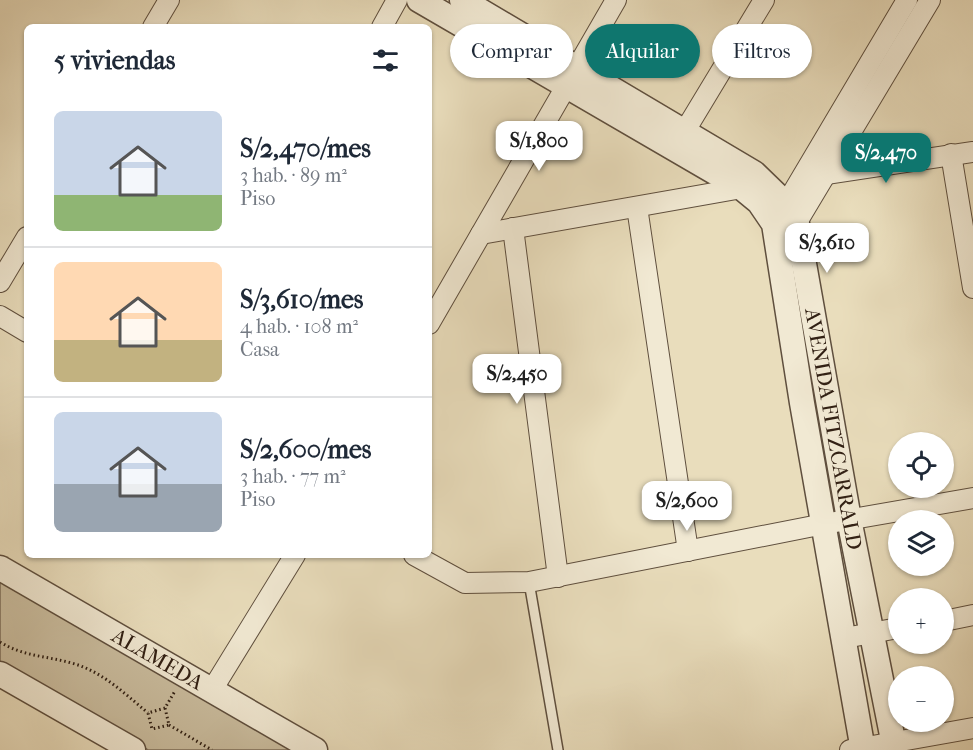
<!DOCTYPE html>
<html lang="es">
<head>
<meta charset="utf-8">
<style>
	:root { --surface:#fff; --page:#f2f2f3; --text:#1f2937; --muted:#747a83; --line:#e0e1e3; --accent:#0f766e }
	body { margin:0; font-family:"IM FELL French Canon",serif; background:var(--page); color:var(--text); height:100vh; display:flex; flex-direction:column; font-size:22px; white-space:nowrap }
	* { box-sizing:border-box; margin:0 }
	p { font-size:20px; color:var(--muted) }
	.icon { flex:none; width:33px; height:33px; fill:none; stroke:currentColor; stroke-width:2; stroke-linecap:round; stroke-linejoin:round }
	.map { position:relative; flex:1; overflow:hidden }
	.panel { position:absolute; left:24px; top:24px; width:408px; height:534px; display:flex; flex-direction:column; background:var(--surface); border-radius:9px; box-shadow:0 2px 4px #0004 }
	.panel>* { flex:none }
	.guide { position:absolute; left:450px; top:24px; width:432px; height:54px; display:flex; gap:12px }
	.buttons { position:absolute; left:888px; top:432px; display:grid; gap:12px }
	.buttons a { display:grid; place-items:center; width:66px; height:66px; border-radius:50%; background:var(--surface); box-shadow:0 2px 4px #0004; font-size:30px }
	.price { position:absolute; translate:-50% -51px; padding:0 14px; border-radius:12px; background:#fff; color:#222; font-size:20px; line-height:39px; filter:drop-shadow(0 2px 3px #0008) }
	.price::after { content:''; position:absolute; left:50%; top:36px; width:18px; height:14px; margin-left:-9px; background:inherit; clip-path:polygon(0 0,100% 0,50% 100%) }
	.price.active { background:var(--accent); color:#fff }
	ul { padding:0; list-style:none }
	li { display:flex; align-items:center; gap:18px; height:150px; padding:0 30px }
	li+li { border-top:2px solid var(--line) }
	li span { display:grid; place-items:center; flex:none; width:168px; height:120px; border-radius:9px; color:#555 }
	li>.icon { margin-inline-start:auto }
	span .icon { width:72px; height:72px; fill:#fffc; stroke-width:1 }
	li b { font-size:26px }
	h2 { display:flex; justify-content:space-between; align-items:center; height:72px; padding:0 30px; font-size:26px }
	.chip { padding:0 21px; border-radius:27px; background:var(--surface); box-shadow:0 2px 4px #0004; font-size:21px; line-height:54px }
	.chip.active { background:var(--accent); color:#fff }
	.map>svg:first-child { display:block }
</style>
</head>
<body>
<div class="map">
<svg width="973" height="750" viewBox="0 0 973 750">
	<rect width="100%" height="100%" fill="#e9ddbc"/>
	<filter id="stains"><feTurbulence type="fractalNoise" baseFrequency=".00333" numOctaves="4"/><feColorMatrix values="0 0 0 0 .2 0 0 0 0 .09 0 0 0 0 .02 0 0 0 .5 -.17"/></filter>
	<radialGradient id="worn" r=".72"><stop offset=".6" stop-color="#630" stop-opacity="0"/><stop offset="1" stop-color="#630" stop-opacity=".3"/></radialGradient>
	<polygon fill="#cabd9f" stroke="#7e6e5a" stroke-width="1.5" points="0,573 301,750 148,750 0,662"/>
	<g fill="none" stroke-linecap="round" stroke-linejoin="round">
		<defs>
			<polyline id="service" points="529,582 558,750"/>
			<g id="minor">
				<polyline points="153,27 169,0"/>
				<polyline points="382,27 397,0"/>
				<polyline points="677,144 764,0"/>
				<polyline points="951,154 973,288"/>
				<polyline points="819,171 826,174 973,152"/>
				<polyline points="637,207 688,551"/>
				<polyline points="780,214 907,0"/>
				<polyline points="513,228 558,577"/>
				<polyline points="791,232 930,0"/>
				<polyline points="481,234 742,188"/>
				<polyline points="0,282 27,237"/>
				<polyline points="0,316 27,332"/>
				<polyline points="429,324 616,0"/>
				<polyline points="414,555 465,583 529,582 824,524 973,498"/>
				<polyline points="944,621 973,615"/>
				<polyline points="845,638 898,628"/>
				<polyline points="212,690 295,555"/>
				<polyline points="850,750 973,728"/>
			</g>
			<g id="tertiary">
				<polyline points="419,0 742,188 759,202 774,224 802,403 863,750"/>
				<path id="s1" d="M462 0 754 173 786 204 797 224 849 519 895 750"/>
				<path id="s2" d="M0 568 315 750"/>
				<polyline points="0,674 133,750"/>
			</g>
		</defs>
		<use href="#service" stroke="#5f4f3e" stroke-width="12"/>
		<use href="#minor" stroke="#5f4f3e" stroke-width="22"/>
		<use href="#tertiary" stroke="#5f4f3e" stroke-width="27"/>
		<g stroke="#312014" stroke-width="3" stroke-dasharray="1.5 3" stroke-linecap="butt">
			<path d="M0 642C24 657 49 656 75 664 104 673 125 694 148 713"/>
			<polyline points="165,708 148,713 152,729 169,725 165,708 175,691"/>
			<polyline points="169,725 212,750"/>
		</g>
		<use href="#service" stroke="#f1e9d3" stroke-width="9"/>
		<use href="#minor" stroke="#f1e9d3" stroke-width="20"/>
		<use href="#tertiary" stroke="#f1e9d3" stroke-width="24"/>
	</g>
	<g text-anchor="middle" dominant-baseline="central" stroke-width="4.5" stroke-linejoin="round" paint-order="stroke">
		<g font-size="21" fill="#312014" stroke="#f1e9d3">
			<text stroke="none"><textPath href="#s1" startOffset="615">AVENIDA FITZCARRALD</textPath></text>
			<text stroke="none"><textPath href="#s2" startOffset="182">ALAMEDA</textPath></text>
		</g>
	</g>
	<rect width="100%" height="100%" filter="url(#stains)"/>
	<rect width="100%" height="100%" fill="url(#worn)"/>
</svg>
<div class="buttons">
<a><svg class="icon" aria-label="locate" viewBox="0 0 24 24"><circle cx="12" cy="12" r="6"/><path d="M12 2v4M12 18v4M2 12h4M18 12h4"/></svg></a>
<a><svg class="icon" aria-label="layers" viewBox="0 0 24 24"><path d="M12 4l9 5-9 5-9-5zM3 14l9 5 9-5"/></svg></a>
<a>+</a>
<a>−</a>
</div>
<b class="price" style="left:539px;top:172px">S/1,800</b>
<b class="price active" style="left:886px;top:184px">S/2,470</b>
<b class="price" style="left:827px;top:274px">S/3,610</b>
<b class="price" style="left:517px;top:405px">S/2,450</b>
<b class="price" style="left:687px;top:532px">S/2,600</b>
<div class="guide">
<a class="chip">Comprar</a>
<a class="chip active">Alquilar</a>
<a class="chip">Filtros</a>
</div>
<section class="panel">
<h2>5 viviendas<svg class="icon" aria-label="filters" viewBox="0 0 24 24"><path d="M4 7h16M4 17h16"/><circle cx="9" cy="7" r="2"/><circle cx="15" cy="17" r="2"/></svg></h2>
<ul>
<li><span style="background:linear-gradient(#c9d6e8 70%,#8fb573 0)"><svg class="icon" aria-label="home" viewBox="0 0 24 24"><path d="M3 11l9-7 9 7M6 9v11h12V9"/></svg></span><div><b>S/2,470/mes</b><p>3 hab. · 89 m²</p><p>Piso</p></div></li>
<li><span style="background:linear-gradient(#ffd9b3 65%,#c2b280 0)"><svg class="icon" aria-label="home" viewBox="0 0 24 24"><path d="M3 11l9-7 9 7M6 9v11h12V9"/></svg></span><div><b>S/3,610/mes</b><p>4 hab. · 108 m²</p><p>Casa</p></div></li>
<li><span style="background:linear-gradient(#c9d6e8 60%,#9aa5b1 0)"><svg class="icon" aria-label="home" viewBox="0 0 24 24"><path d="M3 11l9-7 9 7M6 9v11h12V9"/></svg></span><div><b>S/2,600/mes</b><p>3 hab. · 77 m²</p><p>Piso</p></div></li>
</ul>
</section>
</div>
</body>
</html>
